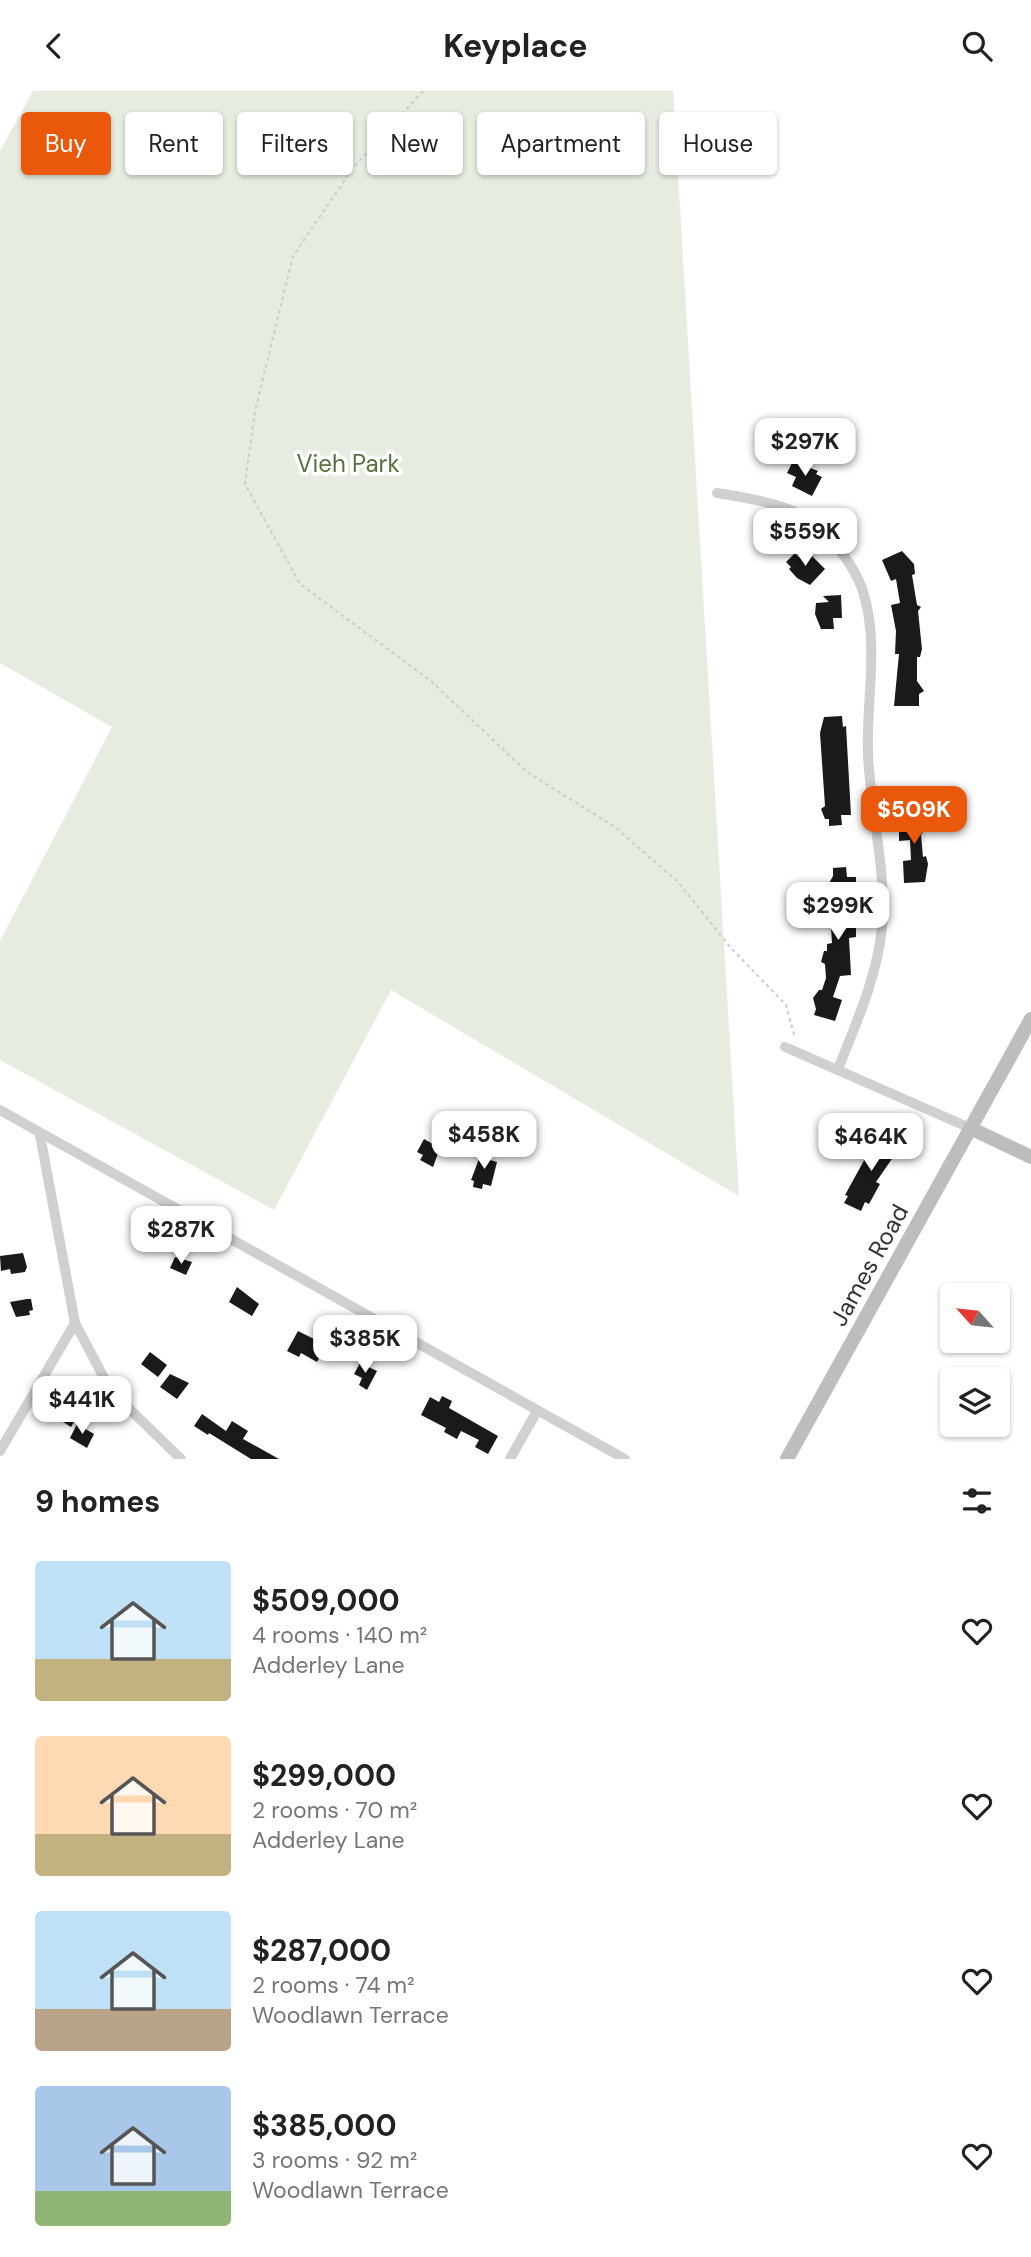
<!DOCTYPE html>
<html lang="en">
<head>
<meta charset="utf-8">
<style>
	:root { --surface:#fff; --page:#f2f2f2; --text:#222; --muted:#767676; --accent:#ea580c }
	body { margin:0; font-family:"DM Sans",sans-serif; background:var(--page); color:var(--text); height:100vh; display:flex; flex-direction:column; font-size:26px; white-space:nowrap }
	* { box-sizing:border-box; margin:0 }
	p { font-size:23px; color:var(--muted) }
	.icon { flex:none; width:38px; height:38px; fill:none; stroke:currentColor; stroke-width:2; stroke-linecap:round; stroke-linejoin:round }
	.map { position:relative; height:1368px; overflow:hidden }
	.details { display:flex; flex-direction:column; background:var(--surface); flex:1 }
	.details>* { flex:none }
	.top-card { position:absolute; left:21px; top:21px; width:990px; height:63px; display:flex; gap:14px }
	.needle { width:46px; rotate:297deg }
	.buttons { position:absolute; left:940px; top:1192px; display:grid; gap:14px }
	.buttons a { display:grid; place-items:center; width:70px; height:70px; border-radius:7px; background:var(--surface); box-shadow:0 2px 5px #0004; font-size:35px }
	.price { position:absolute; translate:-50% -60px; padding:0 16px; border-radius:14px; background:#fff; color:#222; font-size:23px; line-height:46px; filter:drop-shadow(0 2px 4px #0008) }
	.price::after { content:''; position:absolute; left:50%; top:42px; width:21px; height:16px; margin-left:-10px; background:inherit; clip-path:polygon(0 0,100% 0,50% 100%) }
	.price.selected { background:var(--accent); color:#fff }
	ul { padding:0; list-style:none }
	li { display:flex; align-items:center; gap:21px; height:175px; padding:0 35px }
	li span { display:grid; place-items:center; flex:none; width:196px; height:140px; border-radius:7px; color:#555 }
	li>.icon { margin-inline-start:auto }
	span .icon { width:84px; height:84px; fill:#fffc; stroke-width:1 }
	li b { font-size:30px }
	h2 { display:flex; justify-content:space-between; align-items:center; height:84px; padding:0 35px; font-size:30px }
	.chip { padding:0 24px; border-radius:7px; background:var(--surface); box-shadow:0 2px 5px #0004; font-size:24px; line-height:63px }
	.chip.selected { background:var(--accent); color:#fff }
	header { display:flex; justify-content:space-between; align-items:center; height:91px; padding:0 35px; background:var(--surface); font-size:32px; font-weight:700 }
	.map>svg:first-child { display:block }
</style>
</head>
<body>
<header><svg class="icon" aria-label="back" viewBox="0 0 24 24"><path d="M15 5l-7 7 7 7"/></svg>Keyplace<svg class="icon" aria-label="search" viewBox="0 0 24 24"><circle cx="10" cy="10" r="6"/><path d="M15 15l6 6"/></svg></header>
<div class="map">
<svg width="1031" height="1368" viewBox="0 0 1031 1368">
	<rect width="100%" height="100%" fill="#fff"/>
	<polygon fill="#e6ecdf" points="33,0 673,0 739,1105 391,899 274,1119 0,969 0,850 112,636 0,572 0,60"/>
	<g fill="#1a1a1a">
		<polygon points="793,370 818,380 816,383 822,386 812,405 792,395 796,386 787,382"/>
		<polygon points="902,460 914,473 915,483 912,484 917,514 921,516 918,520 922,558 920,566 917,566 917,590 924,600 919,603 919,615 894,615 899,563 895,563 896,540 891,514 900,512 896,488 891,490 882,469"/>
		<polygon points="795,462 802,469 809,462 825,478 810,494 797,487 789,478 791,476 786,471"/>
		<polygon points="841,504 842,527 833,527 834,538 821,538 815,523 816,512 829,511 823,505"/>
		<polygon points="842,625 843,636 846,635 851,724 841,724 842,734 829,735 829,728 825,728 821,718 825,715 820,642 824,626"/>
		<polygon points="907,717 920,717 923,731 928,733 921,744 923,766 926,765 928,773 925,791 904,792 903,770 911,769 910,749 899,750 899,727 908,727"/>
		<polygon points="846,776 847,786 856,786 856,846 849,847 851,884 840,885 833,906 842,909 835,930 814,924 816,918 813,907 819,899 822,899 826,887 825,873 821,871 824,860 827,860 827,853 832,852 831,836 827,833 833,822 832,804 827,796 833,785 833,777"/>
		<polygon points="878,1044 900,1056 876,1091 880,1093 869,1113 865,1111 861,1120 844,1112 848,1105 845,1104"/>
		<polygon points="424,1048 440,1057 433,1076 420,1069 423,1064 417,1061"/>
		<polygon points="482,1060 491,1063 490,1069 497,1071 491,1095 483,1093 482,1098 473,1096 474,1090 471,1089"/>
		<polygon points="23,1162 27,1176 25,1181 11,1183 10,1178 1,1180 0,1165"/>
		<polygon points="175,1166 192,1171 186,1184 170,1177"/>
		<polygon points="237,1196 259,1213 252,1225 229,1211"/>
		<polygon points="27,1208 31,1208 33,1219 29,1220 30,1224 16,1226 10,1211"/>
		<polygon points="298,1240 326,1254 317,1271 301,1262 299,1266 287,1260"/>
		<polygon points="150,1261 167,1274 158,1286 141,1273"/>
		<polygon points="360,1272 377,1280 367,1299 359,1294 362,1287 354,1283"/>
		<polygon points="170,1283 189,1292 177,1308 160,1296"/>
		<polygon points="442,1305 452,1310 449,1317 498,1345 488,1363 475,1356 479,1349 461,1340 457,1348 444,1341 446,1337 421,1324 430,1306 439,1311"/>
		<polygon points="61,1310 79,1322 71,1336 52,1324"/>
		<polygon points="202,1323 226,1340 232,1330 248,1340 243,1348 279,1368 251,1368 209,1342 208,1344 194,1335"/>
		<polygon points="77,1333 94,1343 87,1357 70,1347"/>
	</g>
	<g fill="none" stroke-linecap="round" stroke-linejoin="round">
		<polyline stroke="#cdcdcd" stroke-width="2" stroke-dasharray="3.5 3.5" stroke-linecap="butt" points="423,0 353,77 293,165 255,320 245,393 300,493 431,590 527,681 615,736 678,791 731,857 786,914 795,947"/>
		<g stroke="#d0d0d0" stroke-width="10">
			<path d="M717 402C750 407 801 415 825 441 841 459 858 481 864 504 879 555 866 610 868 662 870 720 887 779 882 837 877 886 856 933 838 978"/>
			<polyline points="785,956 970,1037"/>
			<polyline points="0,1019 625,1368"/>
			<polyline points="40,1044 75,1232 111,1300 181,1368"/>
			<polyline points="0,1360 75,1232"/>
			<polyline points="510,1368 537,1320"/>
		</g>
		<g stroke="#bdbdbd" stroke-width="14">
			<polyline points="970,1037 1031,1066"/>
			<polyline points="787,1368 1031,928"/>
		</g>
	</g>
	<g text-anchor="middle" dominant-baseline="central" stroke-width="7" stroke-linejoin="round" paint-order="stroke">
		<g font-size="24" fill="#56703f" stroke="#fff">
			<text x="348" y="372">Vieh Park</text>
		</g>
		<g font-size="24" fill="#333" stroke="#fff">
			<text transform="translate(869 1174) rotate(-61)">James Road</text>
		</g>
	</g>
</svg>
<div class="buttons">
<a><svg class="needle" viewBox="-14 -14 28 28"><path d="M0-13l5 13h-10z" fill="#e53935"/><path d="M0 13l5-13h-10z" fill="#767676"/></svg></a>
<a><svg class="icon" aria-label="layers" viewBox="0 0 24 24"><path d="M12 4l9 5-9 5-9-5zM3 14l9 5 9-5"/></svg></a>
</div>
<b class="price" style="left:805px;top:387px">$297K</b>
<b class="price" style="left:805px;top:477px">$559K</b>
<b class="price selected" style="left:914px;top:755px">$509K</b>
<b class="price" style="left:838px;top:851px">$299K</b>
<b class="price" style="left:484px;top:1080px">$458K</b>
<b class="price" style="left:871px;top:1082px">$464K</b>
<b class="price" style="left:181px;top:1175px">$287K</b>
<b class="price" style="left:365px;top:1284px">$385K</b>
<b class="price" style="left:82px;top:1345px">$441K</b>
<div class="top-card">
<a class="chip selected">Buy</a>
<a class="chip">Rent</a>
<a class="chip">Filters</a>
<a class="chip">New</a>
<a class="chip">Apartment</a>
<a class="chip">House</a>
</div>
</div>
<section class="details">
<h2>9 homes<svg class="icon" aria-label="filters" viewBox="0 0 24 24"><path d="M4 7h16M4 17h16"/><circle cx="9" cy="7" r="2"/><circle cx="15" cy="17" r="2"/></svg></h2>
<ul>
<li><span style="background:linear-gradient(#bfe0f5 70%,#c2b280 0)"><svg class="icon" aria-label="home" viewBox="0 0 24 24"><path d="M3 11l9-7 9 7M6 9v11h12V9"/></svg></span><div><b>$509,000</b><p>4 rooms · 140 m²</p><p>Adderley Lane</p></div><svg class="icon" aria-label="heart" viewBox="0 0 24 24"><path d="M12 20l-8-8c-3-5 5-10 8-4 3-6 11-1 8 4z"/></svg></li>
<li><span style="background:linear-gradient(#ffd9b3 70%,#c2b280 0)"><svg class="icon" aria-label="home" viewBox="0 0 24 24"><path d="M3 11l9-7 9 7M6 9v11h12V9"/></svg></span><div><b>$299,000</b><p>2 rooms · 70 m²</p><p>Adderley Lane</p></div><svg class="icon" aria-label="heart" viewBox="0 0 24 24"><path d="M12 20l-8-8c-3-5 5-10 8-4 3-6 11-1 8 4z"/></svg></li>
<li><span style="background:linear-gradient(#bfe0f5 70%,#b9a48a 0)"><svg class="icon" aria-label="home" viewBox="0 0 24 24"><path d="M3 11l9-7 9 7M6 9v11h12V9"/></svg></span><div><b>$287,000</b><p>2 rooms · 74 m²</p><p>Woodlawn Terrace</p></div><svg class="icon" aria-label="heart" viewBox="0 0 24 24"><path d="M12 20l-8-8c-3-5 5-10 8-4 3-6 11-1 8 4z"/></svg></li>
<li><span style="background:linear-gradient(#a9c7e8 75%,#8fb573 0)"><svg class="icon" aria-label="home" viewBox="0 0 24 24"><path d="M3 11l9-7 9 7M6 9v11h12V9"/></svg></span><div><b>$385,000</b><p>3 rooms · 92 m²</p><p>Woodlawn Terrace</p></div><svg class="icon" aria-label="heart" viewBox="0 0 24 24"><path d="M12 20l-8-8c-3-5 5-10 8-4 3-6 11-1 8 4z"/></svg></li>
</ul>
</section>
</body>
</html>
